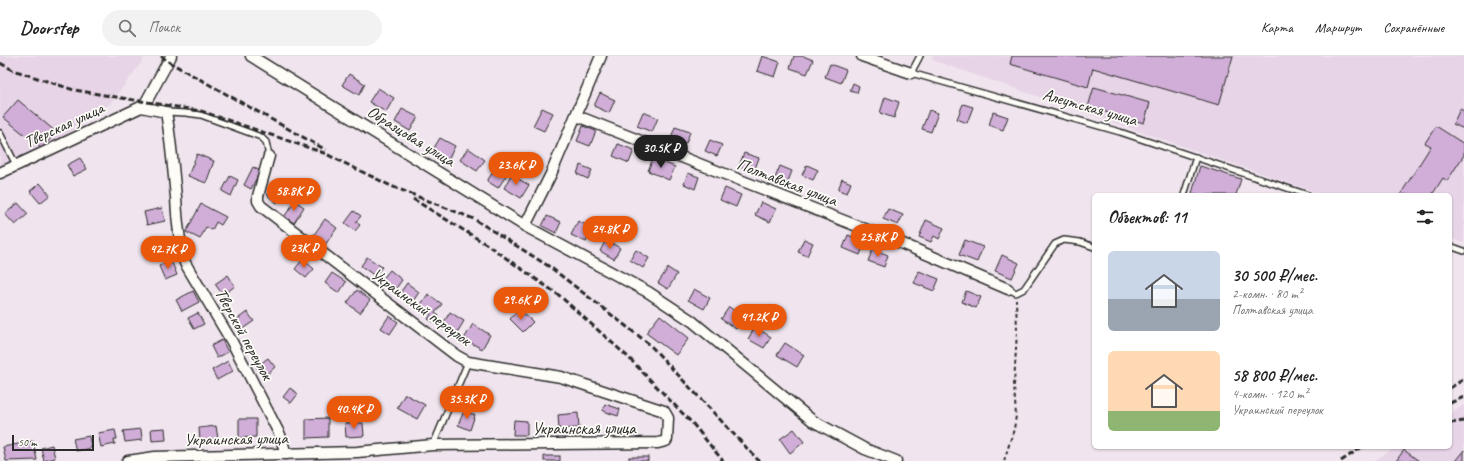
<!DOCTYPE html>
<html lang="ru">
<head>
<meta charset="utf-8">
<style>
	:root { --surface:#fff; --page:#f2f2f2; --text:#222; --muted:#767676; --line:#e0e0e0; --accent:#ea580c }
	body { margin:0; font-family:Caveat,sans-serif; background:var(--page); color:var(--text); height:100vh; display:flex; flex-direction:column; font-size:15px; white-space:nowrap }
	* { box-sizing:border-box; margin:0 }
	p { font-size:13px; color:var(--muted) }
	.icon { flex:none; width:22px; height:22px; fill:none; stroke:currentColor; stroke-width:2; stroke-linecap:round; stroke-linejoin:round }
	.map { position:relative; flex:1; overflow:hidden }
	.sheet { position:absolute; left:1092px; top:137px; width:360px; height:256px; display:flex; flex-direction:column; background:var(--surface); border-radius:6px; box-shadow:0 1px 3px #0004 }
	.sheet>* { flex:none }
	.scale { position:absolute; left:12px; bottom:10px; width:82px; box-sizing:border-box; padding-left:4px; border:2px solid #2b2b2b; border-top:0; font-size:11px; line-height:14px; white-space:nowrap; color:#2b2b2b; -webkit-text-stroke:3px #fdfcf7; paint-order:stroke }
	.price { position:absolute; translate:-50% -34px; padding:0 9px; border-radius:14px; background:var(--accent); color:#fff; font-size:13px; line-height:26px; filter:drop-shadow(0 1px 2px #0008) }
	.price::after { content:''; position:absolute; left:50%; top:24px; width:12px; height:9px; margin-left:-6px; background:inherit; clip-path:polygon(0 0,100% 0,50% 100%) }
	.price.on { background:#222; color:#fff }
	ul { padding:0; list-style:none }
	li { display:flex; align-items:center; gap:12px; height:100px; padding:0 16px }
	li span { display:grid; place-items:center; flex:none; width:112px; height:80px; border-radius:6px; color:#555 }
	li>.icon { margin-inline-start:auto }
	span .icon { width:48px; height:48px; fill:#fffc; stroke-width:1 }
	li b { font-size:17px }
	h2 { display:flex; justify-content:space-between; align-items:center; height:48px; padding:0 16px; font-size:17px }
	header { display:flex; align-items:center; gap:24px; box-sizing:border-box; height:56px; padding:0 20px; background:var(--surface); border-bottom:1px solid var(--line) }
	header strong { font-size:19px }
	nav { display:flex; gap:22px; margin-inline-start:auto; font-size:14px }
	.search { width:280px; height:36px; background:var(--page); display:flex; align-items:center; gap:10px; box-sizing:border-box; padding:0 14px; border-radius:22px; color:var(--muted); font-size:15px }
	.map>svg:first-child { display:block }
</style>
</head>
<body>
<header>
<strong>Doorstep</strong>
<div class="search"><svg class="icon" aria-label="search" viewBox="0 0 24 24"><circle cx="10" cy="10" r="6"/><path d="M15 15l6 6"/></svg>Поиск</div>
<nav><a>Карта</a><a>Маршрут</a><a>Сохранённые</a></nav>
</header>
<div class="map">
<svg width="1464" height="405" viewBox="0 0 1464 405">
	<rect width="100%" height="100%" fill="#f0e5ee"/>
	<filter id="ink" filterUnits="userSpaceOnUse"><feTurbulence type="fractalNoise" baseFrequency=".025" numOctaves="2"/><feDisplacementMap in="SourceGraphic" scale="8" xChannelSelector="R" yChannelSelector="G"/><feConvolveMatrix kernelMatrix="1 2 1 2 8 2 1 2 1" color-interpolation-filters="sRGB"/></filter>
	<g filter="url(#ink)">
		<g fill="#e7d4e7">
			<polygon points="0,0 140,0 144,3 110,48 52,89 0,116"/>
			<polygon points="933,0 1464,0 1464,187 1450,182 1450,139 1324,139 932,4"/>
			<polygon points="1464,349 1464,405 1374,405 1396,391 1450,391 1450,358"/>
		</g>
		<g fill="#d1aed8" stroke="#2b2b2b">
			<polygon points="762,0 780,6 775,21 757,15"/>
			<polygon points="794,0 803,0 813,4 807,18 790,12"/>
			<polygon points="1012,0 1233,0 1219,49 1093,12 1088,31 1010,8"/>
			<polygon points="830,8 846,14 841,27 825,21"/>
			<polygon points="349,18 365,28 359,39 342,29"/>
			<polygon points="853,27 859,30 857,37 850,35"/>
			<polygon points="1094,31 1150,47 1144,67 1088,51"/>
			<polygon points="378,32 394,42 386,56 369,46"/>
			<polygon points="600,37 615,44 609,57 594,50"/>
			<polygon points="885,41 899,46 894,62 880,57"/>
			<polygon points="18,44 56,76 42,93 3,61"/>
			<polygon points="963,48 973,51 967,67 957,63"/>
			<polygon points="542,52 553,57 544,75 533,70"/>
			<polygon points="402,53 418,61 410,75 395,66"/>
			<polygon points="1460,53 1464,55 1464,73 1453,68"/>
			<polygon points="929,54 938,57 931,76 922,73"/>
			<polygon points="643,56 658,62 652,76 637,70"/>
			<polygon points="993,56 1008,61 1003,74 989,69"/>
			<polygon points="583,70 596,75 590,90 577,85"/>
			<polygon points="1436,70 1464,88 1464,99 1447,125 1443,122 1432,139 1400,139 1431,90 1425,87"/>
			<polygon points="675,71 690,76 686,87 671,82"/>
			<polygon points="440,82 455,90 448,104 432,95"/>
			<polygon points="710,84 722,89 717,100 705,95"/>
			<polygon points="618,88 634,94 629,107 613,100"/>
			<polygon points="468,92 485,104 477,115 460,104"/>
			<polygon points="744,97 759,102 754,115 739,110"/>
			<polygon points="197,98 214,105 206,127 188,120"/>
			<polygon points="80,102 87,113 73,120 67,109"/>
			<polygon points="653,102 675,111 669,124 648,115"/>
			<polygon points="580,109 592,114 588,123 577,118"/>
			<polygon points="807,109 818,114 813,124 802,119"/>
			<polygon points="780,110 792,115 787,128 775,122"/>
			<polygon points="1200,110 1241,123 1236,139 1200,139 1192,137"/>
			<polygon points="253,111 260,115 251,133 244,129"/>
			<polygon points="495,113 506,120 498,132 487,125"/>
			<polygon points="688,117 699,121 695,133 684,128"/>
			<polygon points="511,119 529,129 521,142 504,132"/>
			<polygon points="230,120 238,124 231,140 222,135"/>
			<polygon points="842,123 851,127 847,137 838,134"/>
			<polygon points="40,127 50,139 40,147 30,135"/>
			<polygon points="273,131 283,138 277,147 267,139"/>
			<polygon points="725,132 741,139 736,151 720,144"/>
			<polygon points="295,145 304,151 294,167 284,161"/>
			<polygon points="761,146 776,153 770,166 755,159"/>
			<polygon points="18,147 28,158 15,169 5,158"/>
			<polygon points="201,148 226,161 221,169 216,166 212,174 206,171 200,183 186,176"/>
			<polygon points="162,152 165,165 147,169 144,156"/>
			<polygon points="888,153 903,159 898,169 883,163"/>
			<polygon points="354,155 361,160 356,166 360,169 355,175 345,167"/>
			<polygon points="547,160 561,166 556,177 542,170"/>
			<polygon points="325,163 337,172 325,189 313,180"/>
			<polygon points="926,164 944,172 939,183 934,180 931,186 919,181"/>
			<polygon points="578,165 593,172 586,186 571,179"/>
			<polygon points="848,179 865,186 860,199 843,192"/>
			<polygon points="804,183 813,187 807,200 798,196"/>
			<polygon points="606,184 620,192 614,203 600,195"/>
			<polygon points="965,184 983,191 977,206 959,199"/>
			<polygon points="873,193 888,199 884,211 868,205"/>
			<polygon points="636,194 649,202 643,212 630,204"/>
			<polygon points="1002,199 1019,207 1012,222 995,215"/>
			<polygon points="367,201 382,211 375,220 361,210"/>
			<polygon points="303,203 314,213 306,222 295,213"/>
			<polygon points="171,204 177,219 165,224 159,210"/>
			<polygon points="668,212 677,218 668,233 658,227"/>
			<polygon points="390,214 402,224 394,235 381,225"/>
			<polygon points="919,215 939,223 934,235 914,227"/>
			<polygon points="332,217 346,226 339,237 325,227"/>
			<polygon points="228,219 235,230 223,239 215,228"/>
			<polygon points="407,227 419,236 412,247 400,237"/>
			<polygon points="694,233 710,242 704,253 688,244"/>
			<polygon points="357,234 370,244 360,257 347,247"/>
			<polygon points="193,235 199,246 182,255 176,244"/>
			<polygon points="966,235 981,241 976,252 962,246"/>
			<polygon points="428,238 442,248 435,257 439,260 434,266 428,263 431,258 420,250"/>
			<polygon points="729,251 744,261 736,273 721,263"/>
			<polygon points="519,253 533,266 523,276 510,263"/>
			<polygon points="247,256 254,265 241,274 235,265"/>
			<polygon points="450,256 464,265 455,280 441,271"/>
			<polygon points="198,257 204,268 194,273 188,262"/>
			<polygon points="660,259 689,282 676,299 646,277"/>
			<polygon points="389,260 398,266 390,278 381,272"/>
			<polygon points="473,268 490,279 482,293 464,283"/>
			<polygon points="755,271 771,281 764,292 748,283"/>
			<polygon points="222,284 228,296 217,302 211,290"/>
			<polygon points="785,287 804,299 797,311 777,299"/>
			<polygon points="268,302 275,311 264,321 256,311"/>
			<polygon points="228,305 233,315 217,324 212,314"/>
			<polygon points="290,332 298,338 291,347 283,341"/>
			<polygon points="405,338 425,349 417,363 397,352"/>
			<polygon points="605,348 620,353 618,360 603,355"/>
			<polygon points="464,355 475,359 470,374 458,369"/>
			<polygon points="578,357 579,372 559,373 558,359"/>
			<polygon points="328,362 328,381 306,382 306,363"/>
			<polygon points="239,363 256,363 256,381 239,382"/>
			<polygon points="514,364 527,365 527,379 513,379"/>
			<polygon points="345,367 363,367 364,380 346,381"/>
			<polygon points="216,370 218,383 200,385 199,372"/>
			<polygon points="165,372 166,384 152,385 151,373"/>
			<polygon points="141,373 142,384 125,386 123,375"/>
			<polygon points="794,373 804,386 790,397 780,383"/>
			<polygon points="115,374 117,383 114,383 115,388 101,391 98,377"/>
			<polygon points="89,380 91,392 76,395 73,383"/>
			<polygon points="33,385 37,404 6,405 3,391"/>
			<polygon points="52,389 55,402 44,405 41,392"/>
			<polygon points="1404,394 1419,405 1396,405"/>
			<polygon points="1464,394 1464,405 1455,405"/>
			<rect x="544" y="400" width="16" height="5"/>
			<rect x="629" y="401" width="19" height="4"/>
		</g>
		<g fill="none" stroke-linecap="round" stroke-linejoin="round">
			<defs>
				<g id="service">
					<polyline points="920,0 911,17 1120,76 1308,139"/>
					<polyline points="166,56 186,57 201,59 261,81 266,86 269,100"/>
					<polyline points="0,77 16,109"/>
					<polyline points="1184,139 1196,101"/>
					<polyline points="1450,190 1464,195"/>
					<polyline points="1008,233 1016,237 1024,233 1055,188 1064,184 1080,186 1094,191"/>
					<polyline points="433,389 468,306"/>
				</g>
				<g id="minor">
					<polyline points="251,0 525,170 648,236 692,265 813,365 865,393 896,405"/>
					<polyline points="862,0 911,17"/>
					<path d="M141 51 166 56C171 84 173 112 176 141 177 163 179 186 185 207L232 286 280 379 286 398"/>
					<polyline points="577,60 903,188 1008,233"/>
					<polyline points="0,117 141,51 146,46 171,0"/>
					<polyline points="525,170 551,118 601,0"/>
					<polyline points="128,405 155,401 357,396 433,389 658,387 666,385 667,383 668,362 664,355 561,321 468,306 457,300 261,150 258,145 258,140 269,100"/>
				</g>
			</defs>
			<use href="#service" stroke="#2b2b2b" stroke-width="8"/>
			<use href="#minor" stroke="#2b2b2b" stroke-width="13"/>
			<polyline stroke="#2b2b2b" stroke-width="2" stroke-dasharray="4 3" stroke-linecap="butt" points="1004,405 1014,373 1016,360 1014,329 1017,275 1016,244"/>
			<use href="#service" stroke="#fdfcf7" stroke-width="5"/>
			<use href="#minor" stroke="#fdfcf7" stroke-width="10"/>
			<g stroke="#2b2b2b" stroke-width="3" stroke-dasharray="6 3" stroke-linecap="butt">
				<polyline points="161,0 169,6 326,94"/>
				<polyline points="0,7 13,14 74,34 201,55 324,97 391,130 474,163 550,211 649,288 759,405"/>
				<polyline points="413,143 486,188 560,240 628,301 693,368 723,405"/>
				<polyline points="1450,332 1464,323"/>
				<polyline points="1450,347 1464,341"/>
				<polyline points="1450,367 1464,365"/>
				<polyline points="1341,405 1362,391"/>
			</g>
		</g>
	</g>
	<g text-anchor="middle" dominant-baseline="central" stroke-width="3.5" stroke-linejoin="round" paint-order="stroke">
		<g font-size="17" fill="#2b2b2b" stroke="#fdfcf7">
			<text transform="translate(1090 51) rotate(16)">Алеутская улица</text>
			<text transform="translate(64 69) rotate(-25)">Тверская улица</text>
			<text transform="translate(411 80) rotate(32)">Образцовая улица</text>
			<text transform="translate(787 126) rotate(21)">Полтавская улица</text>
			<text transform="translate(421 251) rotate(36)">Украинский переулок</text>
			<text transform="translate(244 278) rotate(61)">Тверской переулок</text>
			<text x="584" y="372">Украинская улица</text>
			<text transform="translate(236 383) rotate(-1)">Украинская улица</text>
		</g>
	</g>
</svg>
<div class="scale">50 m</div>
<b class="price on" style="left:661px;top:113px">30.5K ₽</b>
<b class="price" style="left:516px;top:130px">23.6K ₽</b>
<b class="price" style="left:294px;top:156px">58.8K ₽</b>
<b class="price" style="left:610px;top:194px">24.8K ₽</b>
<b class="price" style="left:878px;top:202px">25.8K ₽</b>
<b class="price" style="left:304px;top:213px">23K ₽</b>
<b class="price" style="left:168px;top:214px">42.7K ₽</b>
<b class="price" style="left:521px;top:265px">29.6K ₽</b>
<b class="price" style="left:759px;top:282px">41.2K ₽</b>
<b class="price" style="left:467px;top:364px">35.3K ₽</b>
<b class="price" style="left:354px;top:374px">40.4K ₽</b>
<section class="sheet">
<h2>Объектов: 11<svg class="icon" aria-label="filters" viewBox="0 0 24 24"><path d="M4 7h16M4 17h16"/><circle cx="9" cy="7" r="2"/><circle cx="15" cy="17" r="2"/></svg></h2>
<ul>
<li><span style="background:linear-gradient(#c9d6e8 60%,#9aa5b1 0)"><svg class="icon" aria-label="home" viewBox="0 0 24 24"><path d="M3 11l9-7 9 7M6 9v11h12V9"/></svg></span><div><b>30 500 ₽/мес.</b><p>2-комн. · 80 m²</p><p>Полтавская улица</p></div></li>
<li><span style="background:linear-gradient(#ffd9b3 75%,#8fb573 0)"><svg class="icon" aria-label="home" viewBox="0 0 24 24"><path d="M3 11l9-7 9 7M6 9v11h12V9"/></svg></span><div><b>58 800 ₽/мес.</b><p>4-комн. · 120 m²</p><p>Украинский переулок</p></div></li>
</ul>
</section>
</div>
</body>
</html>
